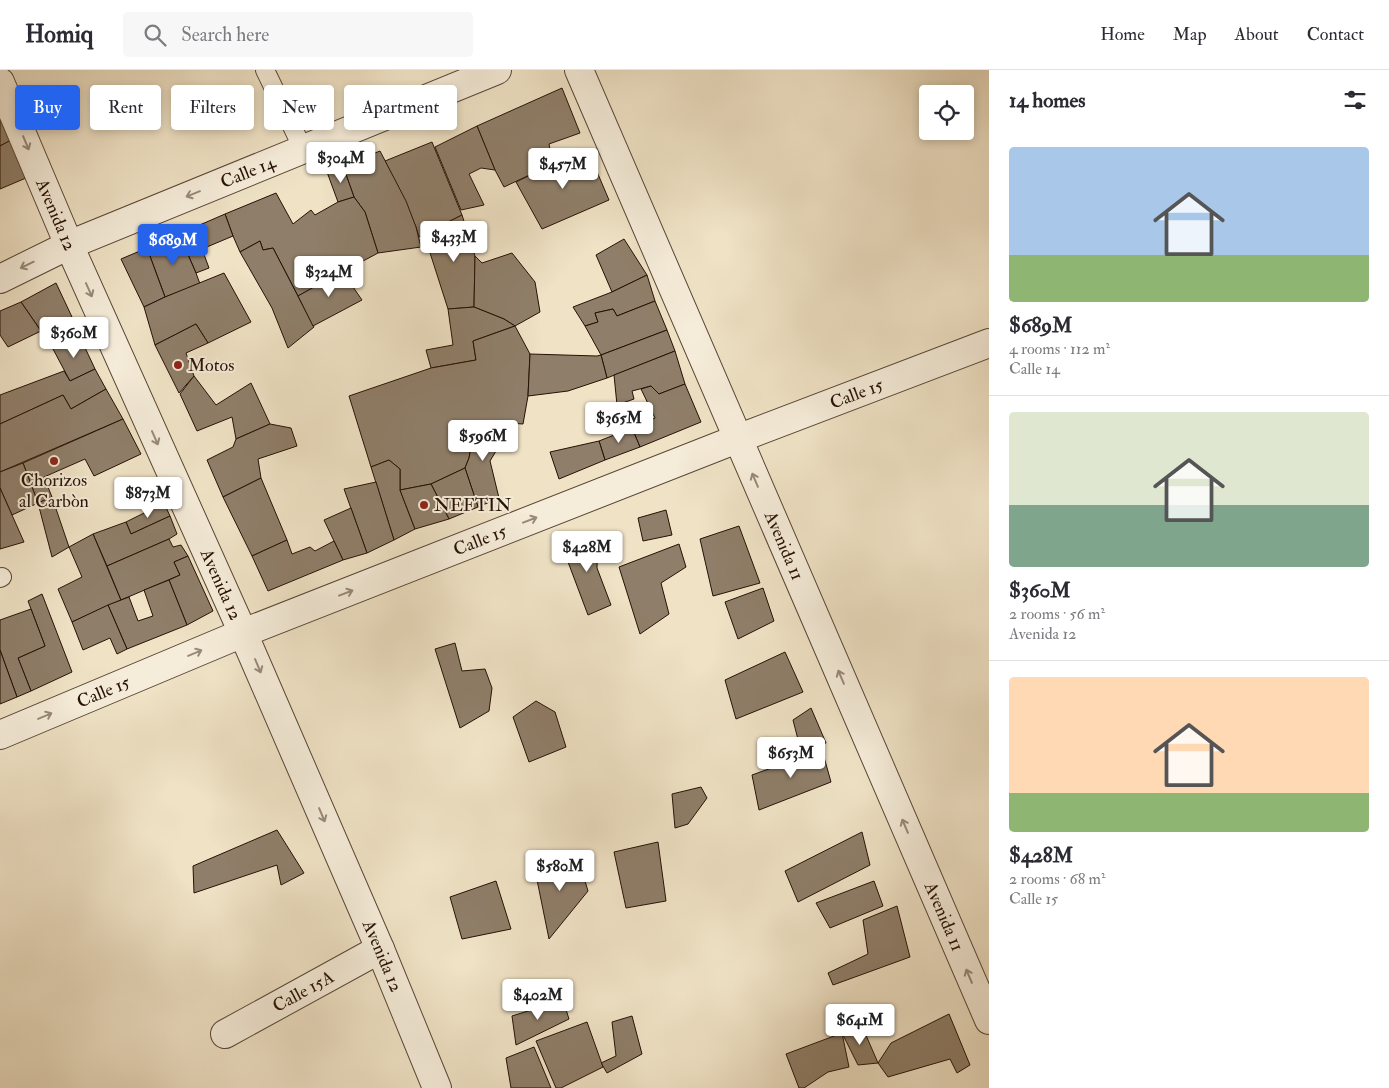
<!DOCTYPE html>
<html lang="en">
<head>
<meta charset="utf-8">
<style>
	:root { --surface:#fff; --page:#f7f7f7; --text:#2b2b33; --muted:#7c7c81; --line:#e1e1e2; --accent:#2563eb }
	body { margin:0; font-family:"IM FELL Double Pica",serif; background:var(--page); color:var(--text); height:100vh; display:flex; flex-direction:column; font-size:19px; white-space:nowrap }
	* { box-sizing:border-box; margin:0 }
	p { font-size:16px; color:var(--muted) }
	.icon { flex:none; width:28px; height:28px; fill:none; stroke:currentColor; stroke-width:2; stroke-linecap:round; stroke-linejoin:round }
	.map { position:relative; flex:1; overflow:hidden }
	.details { display:flex; flex-direction:column; background:var(--surface); width:400px }
	.details>* { flex:none }
	.top-card { position:absolute; left:15px; top:15px; width:475px; height:45px; display:flex; gap:10px }
	.fabs { position:absolute; left:919px; top:15px; display:grid; gap:10px }
	.fabs a { display:grid; place-items:center; width:55px; height:55px; border-radius:5px; background:var(--surface); box-shadow:0 2px 8px #0003; font-size:25px }
	.price { position:absolute; translate:-50% -42px; padding:0 11px; border-radius:5px; background:#fff; color:#222; font-size:16px; line-height:32px; filter:drop-shadow(0 1px 2px #0008) }
	.price::after { content:''; position:absolute; left:50%; top:30px; width:15px; height:11px; margin-left:-8px; background:inherit; clip-path:polygon(0 0,100% 0,50% 100%) }
	.price.selected { background:var(--accent); color:#fff }
	ul { padding:0; list-style:none }
	li { display:grid; align-content:center; gap:10px; height:265px; padding:0 20px }
	li+li { border-top:1px solid var(--line) }
	li span { display:grid; place-items:center; height:155px; border-radius:5px; color:#555 }
	li>.icon { margin-inline-start:auto }
	span .icon { width:90px; height:90px; fill:#fffc; stroke-width:1 }
	li b { font-size:21px }
	h2 { display:flex; justify-content:space-between; align-items:center; height:60px; padding:0 20px; font-size:21px }
	.chip { padding:0 18px; border-radius:5px; background:var(--surface); box-shadow:0 2px 8px #0003; font-size:18px; line-height:45px }
	.chip.selected { background:var(--accent); color:#fff }
	header { display:flex; align-items:center; gap:30px; box-sizing:border-box; height:70px; padding:0 25px; background:var(--surface); border-bottom:1px solid var(--line) }
	header strong { font-size:24px }
	nav { display:flex; gap:28px; margin-inline-start:auto; font-size:18px }
	.search { width:350px; height:45px; background:var(--page); display:flex; align-items:center; gap:12px; box-sizing:border-box; padding:0 18px; border-radius:5px; color:var(--muted); font-size:19px }
	main { display:flex; flex:1; min-height:0 }
	.map>svg:first-child { display:block }
</style>
</head>
<body>
<header>
<strong>Homiq</strong>
<div class="search"><svg class="icon" aria-label="search" viewBox="0 0 24 24"><circle cx="10" cy="10" r="6"/><path d="M15 15l6 6"/></svg>Search here</div>
<nav><a>Home</a><a>Map</a><a>About</a><a>Contact</a></nav>
</header>
<main>
<div class="map">
<svg width="989" height="1018" viewBox="0 0 989 1018">
	<rect width="100%" height="100%" fill="#efe2c5"/>
	<filter id="stains"><feTurbulence type="fractalNoise" baseFrequency=".004" numOctaves="4"/><feColorMatrix values="0 0 0 0 .2 0 0 0 0 .09 0 0 0 0 .02 0 0 0 .5 -.17"/></filter>
	<radialGradient id="worn" r=".72"><stop offset=".6" stop-color="#630" stop-opacity="0"/><stop offset="1" stop-color="#630" stop-opacity=".3"/></radialGradient>
	<g fill="#8f7e69" stroke="#261105">
		<polygon points="562,18 580,63 549,74 553,94 504,117 495,100 477,56"/>
		<polygon points="0,42 14,69 0,76"/>
		<polygon points="477,56 495,100 481,98 469,104 484,135 461,140 435,77"/>
		<polygon points="11,70 26,108 0,119 0,76"/>
		<polygon points="432,72 462,145 419,167 416,157 385,91"/>
		<polygon points="380,81 406,131 416,157 421,177 378,183 365,142 354,127 343,96"/>
		<polygon points="589,83 609,130 542,159 516,112 553,94"/>
		<polygon points="343,96 354,127 338,132 327,102"/>
		<polygon points="276,123 293,154 311,140 315,145 338,132 354,127 365,142 378,183 298,226 273,178 263,180 260,171 240,182 233,166 225,144"/>
		<polygon points="225,144 233,166 202,179 209,198 196,203 179,164"/>
		<polygon points="462,145 475,186 474,237 448,239 424,164"/>
		<polygon points="179,164 196,203 200,214 165,227 147,178"/>
		<polygon points="624,169 647,205 612,222 596,185"/>
		<polygon points="260,171 263,180 273,178 314,257 288,278 272,238 240,182"/>
		<polygon points="147,178 165,227 144,237 121,189"/>
		<polygon points="512,183 535,212 540,242 515,256 504,249 474,237 475,186 482,193"/>
		<polygon points="342,201 362,230 313,256 298,226"/>
		<polygon points="224,203 251,252 208,273 196,254 155,275 144,237 165,227"/>
		<polygon points="647,205 655,231 617,246 613,239 595,243 598,252 585,256 573,237 612,222"/>
		<polygon points="56,213 72,247 41,261 21,232"/>
		<polygon points="655,231 667,260 601,285 585,256 598,252 595,243 613,239 617,246"/>
		<polygon points="21,232 41,261 8,277 0,265 0,241"/>
		<polygon points="474,237 504,249 515,256 473,271 476,290 431,298 426,280 453,275 448,239"/>
		<polygon points="72,247 80,267 53,279 41,261"/>
		<polygon points="196,254 208,273 186,283 194,306 179,323 155,275"/>
		<polygon points="515,256 530,284 528,326 523,354 476,351 469,388 465,398 431,414 400,420 400,399 389,390 371,397 349,326 431,298 476,290 473,271"/>
		<polygon points="667,260 675,281 607,308 601,285"/>
		<polygon points="80,267 95,299 70,311 53,279"/>
		<polygon points="675,281 685,314 659,324 651,316 632,321 634,329 617,335 614,305"/>
		<polygon points="530,284 597,286 601,285 607,308 568,321 528,326"/>
		<polygon points="95,299 106,319 71,339 63,325 0,354 0,325 64,301 70,311"/>
		<polygon points="194,306 216,335 251,313 270,354 236,369 232,347 197,361 180,324"/>
		<polygon points="685,314 701,352 640,377 632,358 655,348 641,319 651,316 659,324"/>
		<polygon points="106,319 123,349 0,402 0,354 63,325 71,339"/>
		<polygon points="123,349 141,384 94,406 85,389 44,407 52,427 38,433 23,393"/>
		<polygon points="476,351 498,353 501,367 494,369 496,381 490,391 499,428 478,437 465,398 469,388"/>
		<polygon points="270,354 291,358 297,376 258,389 261,408 223,427 207,390 233,377 236,369"/>
		<polygon points="632,358 640,377 605,390 599,371"/>
		<polygon points="599,371 605,390 559,409 550,382"/>
		<polygon points="389,390 400,399 400,420 415,459 394,470 371,397"/>
		<polygon points="23,393 38,433 12,445 0,418 0,402"/>
		<polygon points="465,398 478,437 449,449 431,414"/>
		<polygon points="261,408 287,470 252,486 223,427"/>
		<polygon points="376,412 394,470 367,483 344,419"/>
		<polygon points="431,414 449,449 415,459 400,420"/>
		<polygon points="0,418 24,472 0,479"/>
		<polygon points="52,427 69,477 52,487 38,433"/>
		<polygon points="164,433 170,446 131,464 126,452"/>
		<polygon points="351,438 367,483 343,490 324,450"/>
		<polygon points="666,440 672,465 643,471 638,448"/>
		<polygon points="170,446 177,464 169,469 107,496 93,464 126,452 131,464"/>
		<polygon points="739,456 760,513 713,526 700,469"/>
		<polygon points="598,463 597,498 611,535 588,545 562,476"/>
		<polygon points="93,464 121,530 72,552 58,519 82,507 69,477"/>
		<polygon points="169,469 173,477 181,475 188,486 174,492 180,505 121,530 107,496"/>
		<polygon points="287,470 292,484 310,477 315,481 334,471 343,490 268,521 252,486"/>
		<polygon points="679,474 686,497 661,513 669,544 640,564 619,497"/>
		<polygon points="188,486 213,541 187,555 169,510 180,505 174,492"/>
		<polygon points="169,510 187,555 127,579 108,535 129,527 138,551 153,546 144,520"/>
		<polygon points="763,518 774,551 738,569 725,532"/>
		<polygon points="42,524 72,602 31,621 18,588 45,576 28,531"/>
		<polygon points="108,535 127,579 117,584 110,568 83,580 72,552"/>
		<polygon points="31,539 45,576 18,588 31,621 17,627 0,580 0,550"/>
		<polygon points="455,573 462,601 485,599 492,618 489,641 460,658 435,579"/>
		<polygon points="0,580 17,627 0,634"/>
		<polygon points="785,582 803,622 736,649 725,610"/>
		<polygon points="536,631 555,642 566,677 529,692 513,647"/>
		<polygon points="811,638 826,673 802,685 793,650"/>
		<polygon points="822,680 831,712 759,740 752,705"/>
		<polygon points="701,717 707,728 688,754 675,758 672,724"/>
		<polygon points="277,760 304,803 281,815 277,795 194,823 193,796"/>
		<polygon points="862,762 870,795 798,832 785,801"/>
		<polygon points="658,772 666,831 626,838 614,782"/>
		<polygon points="579,791 588,821 549,869 535,800"/>
		<polygon points="496,811 511,859 462,869 450,827"/>
		<polygon points="874,811 883,836 830,858 816,833"/>
		<polygon points="897,836 910,887 833,915 828,903 868,884 863,850"/>
		<polygon points="563,930 569,949 516,975 512,946"/>
		<polygon points="949,944 970,995 957,1003 950,989 888,1007 878,993 891,973"/>
		<polygon points="632,946 642,984 607,1003 601,993 616,986 612,952"/>
		<polygon points="587,952 603,997 561,1018 556,1018 536,971"/>
		<polygon points="862,956 878,993 858,995 842,963"/>
		<polygon points="842,963 849,997 828,1002 804,1018 799,1018 786,984"/>
		<polygon points="534,977 551,1018 511,1018 506,988"/>
	</g>
	<g fill="none" stroke-linecap="round" stroke-linejoin="round">
		<defs>
			<g id="service">
				<polyline points="265,0 303,79"/>
				<polyline points="0,508 2,507"/>
			</g>
			<g id="minor">
				<path id="s1" d="M579 0 989 950"/>
				<path id="s2" d="M0 12 69 175 243 563 380 879 437 1018"/>
				<path id="s3" d="M0 209 69 175 497 0"/>
				<path id="s4" d="M0 665 243 563 737 369 989 273"/>
				<path id="s5" d="M225 964 380 879"/>
			</g>
		</defs>
		<use href="#service" stroke="#584535" stroke-width="20"/>
		<use href="#minor" stroke="#584535" stroke-width="30"/>
		<use href="#service" stroke="#f5ecd9" stroke-width="18"/>
		<use href="#minor" stroke="#f5ecd9" stroke-width="28"/>
	</g>
	<defs><path id="oneway-shaft" d="M-6 0H5M1.5-3L5.5 0L1.5 3" fill="none" stroke-width="1.6" stroke-linecap="round" stroke-linejoin="round" transform="scale(1.25)"/></defs>
	<g stroke="#98897a">
		<use href="#oneway-shaft" transform="translate(26 73) rotate(67)"/>
		<use href="#oneway-shaft" transform="translate(193 124) rotate(158)"/>
		<use href="#oneway-shaft" transform="translate(27 195) rotate(154)"/>
		<use href="#oneway-shaft" transform="translate(89 220) rotate(66)"/>
		<use href="#oneway-shaft" transform="translate(155 368) rotate(66)"/>
		<use href="#oneway-shaft" transform="translate(755 410) rotate(-113)"/>
		<use href="#oneway-shaft" transform="translate(530 450) rotate(-21)"/>
		<use href="#oneway-shaft" transform="translate(346 523) rotate(-21)"/>
		<use href="#oneway-shaft" transform="translate(195 583) rotate(-23)"/>
		<use href="#oneway-shaft" transform="translate(258 596) rotate(67)"/>
		<use href="#oneway-shaft" transform="translate(841 607) rotate(-113)"/>
		<use href="#oneway-shaft" transform="translate(45 646) rotate(-23)"/>
		<use href="#oneway-shaft" transform="translate(322 745) rotate(67)"/>
		<use href="#oneway-shaft" transform="translate(905 756) rotate(-113)"/>
		<use href="#oneway-shaft" transform="translate(969 906) rotate(-113)"/>
	</g>
	<g fill="#8f2418" stroke="#f5ecd9" stroke-width="2">
		<circle cx="178" cy="295" r="5"/>
		<circle cx="54" cy="391" r="5"/>
		<circle cx="424" cy="435" r="5"/>
	</g>
	<g text-anchor="middle" dominant-baseline="central" stroke-width="4" stroke-linejoin="round" paint-order="stroke">
		<g font-size="18" fill="#261105" stroke="#f5ecd9">
			<text stroke="none"><textPath href="#s3" startOffset="270">Calle 14</textPath></text>
			<text stroke="none"><textPath href="#s2" startOffset="144">Avenida 12</textPath></text>
			<text stroke="none"><textPath href="#s4" startOffset="922">Calle 15</textPath></text>
			<text stroke="none"><textPath href="#s4" startOffset="518">Calle 15</textPath></text>
			<text stroke="none"><textPath href="#s1" startOffset="518">Avenida 11</textPath></text>
			<text stroke="none"><textPath href="#s2" startOffset="549">Avenida 12</textPath></text>
			<text stroke="none"><textPath href="#s4" startOffset="112">Calle 15</textPath></text>
			<text stroke="none"><textPath href="#s1" startOffset="922">Avenida 11</textPath></text>
			<text stroke="none"><textPath href="#s2" startOffset="954">Avenida 12</textPath></text>
			<text stroke="none"><textPath href="#s5" startOffset="89">Calle 15A</textPath></text>
		</g>
		<g font-size="18" fill="#261105" stroke="#f5ecd9" text-anchor="start">
			<text x="188" y="295">Motos</text>
			<text x="54" y="410" text-anchor="middle">Chorizos<tspan x="54" dy="21">al Carbòn</tspan></text>
			<text x="434" y="435">NEFTIN</text>
		</g>
	</g>
	<rect width="100%" height="100%" filter="url(#stains)"/>
	<rect width="100%" height="100%" fill="url(#worn)"/>
</svg>
<div class="fabs">
<a><svg class="icon" aria-label="locate" viewBox="0 0 24 24"><circle cx="12" cy="12" r="6"/><path d="M12 2v4M12 18v4M2 12h4M18 12h4"/></svg></a>
</div>
<b class="price" style="left:341px;top:114px">$304M</b>
<b class="price" style="left:563px;top:120px">$457M</b>
<b class="price" style="left:454px;top:193px">$433M</b>
<b class="price selected" style="left:173px;top:196px">$689M</b>
<b class="price" style="left:329px;top:228px">$324M</b>
<b class="price" style="left:74px;top:289px">$360M</b>
<b class="price" style="left:619px;top:374px">$365M</b>
<b class="price" style="left:483px;top:392px">$596M</b>
<b class="price" style="left:148px;top:449px">$873M</b>
<b class="price" style="left:587px;top:503px">$428M</b>
<b class="price" style="left:791px;top:709px">$653M</b>
<b class="price" style="left:560px;top:822px">$580M</b>
<b class="price" style="left:538px;top:951px">$402M</b>
<b class="price" style="left:860px;top:976px">$641M</b>
<div class="top-card">
<a class="chip selected">Buy</a>
<a class="chip">Rent</a>
<a class="chip">Filters</a>
<a class="chip">New</a>
<a class="chip">Apartment</a>
</div>
</div>
<section class="details">
<h2>14 homes<svg class="icon" aria-label="filters" viewBox="0 0 24 24"><path d="M4 7h16M4 17h16"/><circle cx="9" cy="7" r="2"/><circle cx="15" cy="17" r="2"/></svg></h2>
<ul>
<li><span style="background:linear-gradient(#a9c7e8 70%,#8fb573 0)"><svg class="icon" aria-label="home" viewBox="0 0 24 24"><path d="M3 11l9-7 9 7M6 9v11h12V9"/></svg></span><div><b>$689M</b><p>4 rooms · 112 m²</p><p>Calle 14</p></div></li>
<li><span style="background:linear-gradient(#dfe7d0 60%,#7fa58c 0)"><svg class="icon" aria-label="home" viewBox="0 0 24 24"><path d="M3 11l9-7 9 7M6 9v11h12V9"/></svg></span><div><b>$360M</b><p>2 rooms · 56 m²</p><p>Avenida 12</p></div></li>
<li><span style="background:linear-gradient(#ffd9b3 75%,#8fb573 0)"><svg class="icon" aria-label="home" viewBox="0 0 24 24"><path d="M3 11l9-7 9 7M6 9v11h12V9"/></svg></span><div><b>$428M</b><p>2 rooms · 68 m²</p><p>Calle 15</p></div></li>
</ul>
</section>
</main>
</body>
</html>
